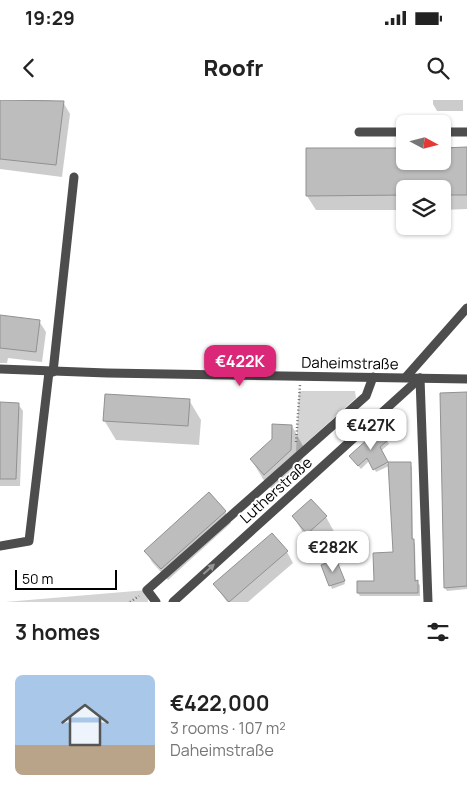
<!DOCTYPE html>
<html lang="en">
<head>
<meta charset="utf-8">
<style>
	:root { --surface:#fff; --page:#f2f2f2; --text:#222; --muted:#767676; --accent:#db2777 }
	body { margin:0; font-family:Manrope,sans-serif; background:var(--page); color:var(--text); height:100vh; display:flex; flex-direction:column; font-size:19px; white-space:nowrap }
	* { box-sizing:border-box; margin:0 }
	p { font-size:16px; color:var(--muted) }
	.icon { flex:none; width:28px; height:28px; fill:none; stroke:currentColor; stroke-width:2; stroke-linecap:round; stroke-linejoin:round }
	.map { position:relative; height:502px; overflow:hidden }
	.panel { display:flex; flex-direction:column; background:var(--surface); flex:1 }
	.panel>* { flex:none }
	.needle { width:32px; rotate:97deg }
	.controls { position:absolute; left:396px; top:15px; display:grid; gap:10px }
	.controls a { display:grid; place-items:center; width:55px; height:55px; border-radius:8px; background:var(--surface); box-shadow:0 1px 4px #0004; font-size:25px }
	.scale { position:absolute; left:15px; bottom:12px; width:102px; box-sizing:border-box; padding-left:5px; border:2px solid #000; border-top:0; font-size:14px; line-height:18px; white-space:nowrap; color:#000; -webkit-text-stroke:4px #fff; paint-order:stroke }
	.price { position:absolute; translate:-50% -42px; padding:0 11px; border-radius:10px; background:#fff; color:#222; font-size:16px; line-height:32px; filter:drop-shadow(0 1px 2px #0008) }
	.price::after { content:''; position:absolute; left:50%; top:30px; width:15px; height:11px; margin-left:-8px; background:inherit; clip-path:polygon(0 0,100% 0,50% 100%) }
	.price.current { background:var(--accent); color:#fff }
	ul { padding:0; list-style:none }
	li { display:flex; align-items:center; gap:15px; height:125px; padding:0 15px }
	li span { display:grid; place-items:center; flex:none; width:140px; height:100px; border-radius:8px; color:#555 }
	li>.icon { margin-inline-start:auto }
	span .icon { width:60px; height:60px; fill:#fffc; stroke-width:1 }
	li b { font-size:21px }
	h2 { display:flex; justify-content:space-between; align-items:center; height:60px; padding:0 15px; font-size:21px }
	.status { display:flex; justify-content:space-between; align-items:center; height:35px; padding:0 25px; background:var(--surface); direction:ltr }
	.status svg { height:14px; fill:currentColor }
	header { display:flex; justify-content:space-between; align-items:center; height:65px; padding:0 15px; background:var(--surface); font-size:22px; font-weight:800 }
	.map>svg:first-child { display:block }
</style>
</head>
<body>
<div class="status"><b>19:29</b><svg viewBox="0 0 49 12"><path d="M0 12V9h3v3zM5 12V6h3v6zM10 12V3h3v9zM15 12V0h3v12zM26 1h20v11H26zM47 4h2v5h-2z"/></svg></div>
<header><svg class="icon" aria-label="back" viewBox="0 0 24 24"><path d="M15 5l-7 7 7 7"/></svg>Roofr<svg class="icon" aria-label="search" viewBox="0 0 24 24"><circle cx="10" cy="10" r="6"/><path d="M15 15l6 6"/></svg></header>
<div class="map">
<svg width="467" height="502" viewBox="0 0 467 502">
	<rect width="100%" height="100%" fill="#fff"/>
	<g fill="#d4d4d4">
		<polygon points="299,291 355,291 356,298 296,352"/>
		<polygon points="147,490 148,502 5,502"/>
	</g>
	<g fill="#0003">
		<polygon points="0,0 45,0 63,2 70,14 62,77 0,69"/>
		<polygon points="433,0 463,0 463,11 437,11 433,4"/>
		<polygon points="405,49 405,61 442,61 467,49 467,109 442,110 442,89 405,89 405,110 316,110 307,96"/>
		<polygon points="0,216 39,221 46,232 42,262 8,258 7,263 0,263"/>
		<polygon points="441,294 467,295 467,489 447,491 445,488"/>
		<polygon points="189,300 201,320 199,345 116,340 104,320"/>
		<polygon points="0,303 18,304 23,311 20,386 0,386"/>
		<polygon points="292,326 303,346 302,370 276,394 263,379 251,359"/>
		<polygon points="387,340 389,344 381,351 387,364 410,364 412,367 413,440 415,444 416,482 420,485 420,496 360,496 358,493 358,482 375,482 394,454 389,366 376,372 370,360 361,369 352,359"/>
		<polygon points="311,400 326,417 337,437 319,453 305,436 293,416"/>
		<polygon points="225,411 231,423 168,480 152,462 146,451"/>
		<polygon points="287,452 293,463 248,502 227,502 215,485"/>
		<polygon points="338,464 345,484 332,489 323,465"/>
	</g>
	<g fill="#bdbdbd" stroke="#919191">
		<polygon points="0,0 64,1 56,65 0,59"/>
		<polygon points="467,47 467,95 442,95 442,89 405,89 405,95 306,96 306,48 405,48 405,61 442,61 442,48"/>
		<polygon points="0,215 40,220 36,252 0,248"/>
		<polygon points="467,292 467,486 444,488 440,293"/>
		<polygon points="105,294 190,299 188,326 103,321"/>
		<polygon points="0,302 19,303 16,379 0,379"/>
		<polygon points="272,324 292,325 291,350 264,375 250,359 272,339"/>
		<polygon points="379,329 388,340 380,347 388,362 373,370 367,358 358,366 349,356"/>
		<polygon points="388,362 411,362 412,439 414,439 415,481 418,480 418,493 357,493 357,481 374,481 373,453 393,452"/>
		<polygon points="209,392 226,411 161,469 144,451"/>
		<polygon points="311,399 327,416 307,434 292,416"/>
		<polygon points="272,433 288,451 229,502 213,484"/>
		<polygon points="336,459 345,481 329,486 321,465"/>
	</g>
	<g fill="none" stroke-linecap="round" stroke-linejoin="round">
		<g stroke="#6f6f6f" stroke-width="2.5" stroke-dasharray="1 2.5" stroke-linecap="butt">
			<polyline points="296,342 300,285"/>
			<polyline points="130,502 139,496"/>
		</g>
		<g stroke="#4d4d4d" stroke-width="9">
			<polyline points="359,32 405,32"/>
			<polyline points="442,32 467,32"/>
			<polyline points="0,269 107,273 467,279"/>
			<polyline points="53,272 74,77"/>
			<polyline points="406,277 467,208"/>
			<polyline points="420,278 428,502"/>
			<polyline points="0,446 29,441 49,272"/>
			<polyline points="156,502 147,490 366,296 373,277"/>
			<polyline points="173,502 420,278"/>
		</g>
	</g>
	<defs><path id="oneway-solid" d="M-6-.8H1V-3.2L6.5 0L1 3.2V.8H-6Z" transform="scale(1.25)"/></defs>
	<use fill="#949494" href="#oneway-solid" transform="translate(209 469) rotate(-42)"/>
	<g text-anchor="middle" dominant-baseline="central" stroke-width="4" stroke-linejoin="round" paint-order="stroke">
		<g font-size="15" fill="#000" stroke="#fff">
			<text transform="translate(350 263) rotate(1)">Daheimstraße</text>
			<text transform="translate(276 390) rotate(-42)">Lutherstraße</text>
		</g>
	</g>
</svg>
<div class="controls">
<a><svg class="needle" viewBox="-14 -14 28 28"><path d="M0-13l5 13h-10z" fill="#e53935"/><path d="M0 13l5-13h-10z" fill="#767676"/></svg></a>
<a><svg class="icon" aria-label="layers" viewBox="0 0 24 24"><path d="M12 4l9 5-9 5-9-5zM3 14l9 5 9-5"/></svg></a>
</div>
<div class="scale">50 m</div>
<b class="price current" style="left:240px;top:287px">€422K</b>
<b class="price" style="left:371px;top:351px">€427K</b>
<b class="price" style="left:333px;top:473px">€282K</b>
</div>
<section class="panel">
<h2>3 homes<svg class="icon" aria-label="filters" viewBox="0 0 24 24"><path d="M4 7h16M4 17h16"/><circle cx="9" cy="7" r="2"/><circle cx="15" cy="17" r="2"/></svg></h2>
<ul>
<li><span style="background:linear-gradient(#a9c7e8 70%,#b9a48a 0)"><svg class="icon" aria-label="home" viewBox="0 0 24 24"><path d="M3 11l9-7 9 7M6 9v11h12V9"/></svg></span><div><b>€422,000</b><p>3 rooms · 107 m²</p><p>Daheimstraße</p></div></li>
</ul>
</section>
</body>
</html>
